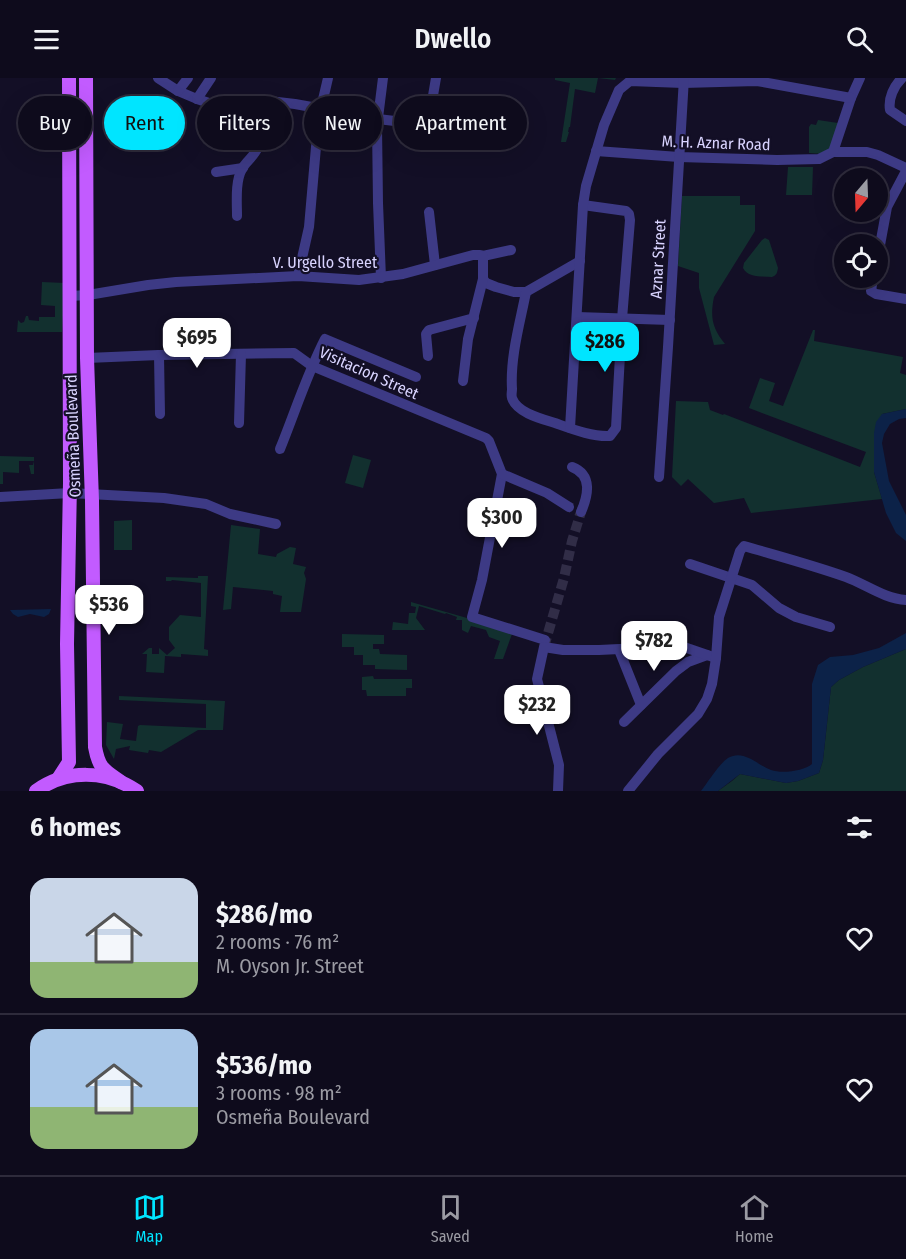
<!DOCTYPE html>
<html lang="en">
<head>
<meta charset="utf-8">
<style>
	:root { --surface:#0e0b1c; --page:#1c1929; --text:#f1f3f6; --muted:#9b9ba3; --line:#2e2b3b; --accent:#00e5ff }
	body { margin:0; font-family:"Fira Sans Condensed",sans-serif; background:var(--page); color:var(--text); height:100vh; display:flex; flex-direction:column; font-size:22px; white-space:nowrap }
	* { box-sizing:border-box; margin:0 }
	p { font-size:20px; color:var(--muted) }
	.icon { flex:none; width:33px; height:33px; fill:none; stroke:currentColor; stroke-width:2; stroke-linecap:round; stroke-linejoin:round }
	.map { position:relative; height:713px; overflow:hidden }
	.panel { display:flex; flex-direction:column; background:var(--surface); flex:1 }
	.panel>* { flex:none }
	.guide { position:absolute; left:18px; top:18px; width:600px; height:54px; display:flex; gap:12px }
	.needle { width:39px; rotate:199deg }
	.tools { position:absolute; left:834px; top:90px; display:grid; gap:12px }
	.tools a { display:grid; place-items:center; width:54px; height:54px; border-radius:50%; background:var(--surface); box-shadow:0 6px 24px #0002,0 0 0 2px var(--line); font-size:30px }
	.price { position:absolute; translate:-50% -51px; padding:0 14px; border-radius:12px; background:#fff; color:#222; font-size:20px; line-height:39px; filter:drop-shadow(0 2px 3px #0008) }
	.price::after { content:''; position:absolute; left:50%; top:36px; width:18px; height:14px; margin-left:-9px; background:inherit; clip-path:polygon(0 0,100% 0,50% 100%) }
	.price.on { background:var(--accent); color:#111 }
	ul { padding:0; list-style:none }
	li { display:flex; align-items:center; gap:18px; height:150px; padding:0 30px }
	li+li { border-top:2px solid var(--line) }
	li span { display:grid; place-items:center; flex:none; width:168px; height:120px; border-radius:18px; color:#555 }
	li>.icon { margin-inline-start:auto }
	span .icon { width:72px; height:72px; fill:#fffc; stroke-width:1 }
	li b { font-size:26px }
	h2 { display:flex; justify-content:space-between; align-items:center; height:72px; padding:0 30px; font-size:26px }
	.chip { padding:0 21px; border-radius:27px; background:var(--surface); box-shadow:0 6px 24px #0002,0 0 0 2px var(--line); font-size:21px; line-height:54px }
	.chip.on { background:var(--accent); color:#111 }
	header { display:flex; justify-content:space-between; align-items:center; height:78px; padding:0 30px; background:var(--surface); font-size:27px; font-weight:600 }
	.menu { display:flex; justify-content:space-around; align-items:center; height:84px; border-top:2px solid var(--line); background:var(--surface); font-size:16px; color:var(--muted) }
	.menu a { display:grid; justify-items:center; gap:3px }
	.menu .on { color:var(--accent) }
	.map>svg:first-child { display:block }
</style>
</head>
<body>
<header><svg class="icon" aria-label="menu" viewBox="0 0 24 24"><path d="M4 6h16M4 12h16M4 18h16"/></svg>Dwello<svg class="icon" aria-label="search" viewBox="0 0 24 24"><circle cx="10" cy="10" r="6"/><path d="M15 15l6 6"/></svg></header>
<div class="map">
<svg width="906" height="713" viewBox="0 0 906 713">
	<rect width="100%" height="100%" fill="#130f26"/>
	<g fill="#12302f">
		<polygon points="555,0 616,0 615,2 598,0 595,15 575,11 570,49 569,49 568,54 569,54 566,64 561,64 570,5 555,2"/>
		<polygon points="818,42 838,45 831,71 823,76 809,75 809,49 811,46 816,47"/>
		<polygon points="788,89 813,89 812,117 786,117"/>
		<path d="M682 118H740V127H755V153L714 219C710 239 712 250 725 266L714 267 699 210V195L678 188Z"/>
		<path d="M765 160 769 162 778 190C777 195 777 197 772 199 762 198 748 200 743 190L744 185 762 162Z"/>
		<polygon points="42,204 65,205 62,254 17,254 18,242 21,245 24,244 26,238 28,238 29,242 39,243 39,239 55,239 55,228 41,227"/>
		<polygon points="813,252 815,252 814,263 903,279 900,295 906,297 906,331 882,336 874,394 882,421 751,435 744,420 714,425 688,401 681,408 672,399 676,323 708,324 710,332 723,337 724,336 860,389 866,374 749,330 760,300 775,305 769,323 783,328"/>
		<polygon points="353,377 371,382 363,410 345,405"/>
		<polygon points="0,378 34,379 34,396 31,396 29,387 33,387 34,383 19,383 19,395 3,394 3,406 0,406"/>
		<polygon points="132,442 132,472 114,472 114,443"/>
		<polygon points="231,447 260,451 258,476 276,479 277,476 290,469 296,470 293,486 306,489 304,495 306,501 301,534 280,534 282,518 273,516 273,513 233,509 231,531 223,532"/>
		<polygon points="198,498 208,498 204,571 208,572 208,578 181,576 181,579 165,578 164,595 146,594 147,576 142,576 149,570 152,570 152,576 159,576 159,570 167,577 175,570 169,562 169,549 180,537 201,539 201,505 172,502 171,503 166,503 166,499 198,500"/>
		<polygon points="411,524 467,540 512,556 503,581 494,581 500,563 489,559 486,552 471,548 468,555 462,552 462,542 456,542 457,539 446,535 445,536 419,528 416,540 425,552 392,552 393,544 408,546 409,535 415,535 416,529 411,528"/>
		<polygon points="342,556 384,557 384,566 373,566 373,571 379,571 380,576 407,577 407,592 375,591 375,587 363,587 363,577 354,577 354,569 342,569"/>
		<polygon points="906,571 906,713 718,713 732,703 740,696 786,705 798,703 819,695 823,682 831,609 839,602 863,589"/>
		<polygon points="373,598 374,601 412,601 412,610 406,610 406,618 367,618 366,612 362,612 362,599"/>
		<polygon points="119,618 225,623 223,652 198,652 161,674 149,672 148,675 129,672 130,668 116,671 114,681 106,667 107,644 123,646 120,661 136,663 138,648 140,647 206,650 206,626 119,622"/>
	</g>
	<g fill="#0c2248">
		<polygon points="906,331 906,340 899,341 890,346 884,356 882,365 889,403 906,437 906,463 896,455 886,435 874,394 874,355 876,344 882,336"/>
		<polygon points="51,531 49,536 44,539 30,536 18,539 13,536 10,532"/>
		<path d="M906 555V571L863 589 839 602 831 609 823 682 819 695 798 703 786 705 740 696 718 713H701C708 704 719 686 728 680 744 671 757 687 771 692 782 696 804 693 812 686V606L818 587 830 579 853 577 879 570Z"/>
	</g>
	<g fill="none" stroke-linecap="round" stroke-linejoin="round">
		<polyline stroke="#312d47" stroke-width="10" stroke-dasharray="10 5" stroke-linecap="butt" points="544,569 564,500 572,463 581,434 569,429"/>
		<g stroke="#3d3a85" stroke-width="10">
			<polyline points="158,0 178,13 197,21 212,26 248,23 269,23 295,26 378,41 428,47 436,0"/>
			<path d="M902 0C894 8 888 20 890 32L906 43"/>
			<polyline points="178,13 188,0"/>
			<polyline points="197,21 211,0"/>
			<polyline points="596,73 679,79 777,82 819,81 833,74 867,74 878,77 906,90"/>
			<polyline points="833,74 851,20 860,0"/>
			<polyline points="216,94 243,90"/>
			<polyline points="429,134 435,187"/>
			<path d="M237 138C237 124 235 104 242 91 246 83 254 79 258 69 264 55 266 38 269 23"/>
			<polyline points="878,178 887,129 906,93"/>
			<polyline points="298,198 309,149 316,69 321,30 328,0"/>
			<polyline points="381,200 378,125 377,48 383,0"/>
			<polyline points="873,200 871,213 876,216 906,221"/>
			<polyline points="483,201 486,205 496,209 514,214 526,214 580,183"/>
			<path d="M526 214C520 245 510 279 512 311 512 314 511 317 512 320 517 335 542 341 555 345 572 351 592 359 610 358L616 350 622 241 630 142 629 136 626 133 583 127"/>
			<polyline points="70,218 88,217 148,207 176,204 298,198 359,202 403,196 473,177 480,177 483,178 511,172"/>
			<polyline points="577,239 670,242"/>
			<polyline points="159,277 160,336"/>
			<polyline points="428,278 426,256 429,252 474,240"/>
			<polyline points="87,280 159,277 294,275 312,288 486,360 489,363 502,396 482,502 472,539 545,562"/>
			<polyline points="463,303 468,261 483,201 483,178"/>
			<polyline points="239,345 241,276"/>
			<polyline points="570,350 583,127 586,108 604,47 619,12 630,3 683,5 757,3 851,20"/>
			<path d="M280 371C295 334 307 296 325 261L416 299"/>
			<path d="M572 389C593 397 588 418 581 434"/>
			<polyline points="502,396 547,415 569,429"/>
			<polyline points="659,399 668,269 684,0"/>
			<polyline points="0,419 70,415 164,420 206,426 230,436 276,446"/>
			<polyline points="690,486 752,507 779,530 796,539 830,549"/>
			<polyline points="619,572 641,627"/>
			<polyline points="624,644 676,593 688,584 707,577"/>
			<polyline points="558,713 559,687 537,601 544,569 563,572 599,572 681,568 716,580"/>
			<path d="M628 713 658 676 698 636 707 621 712 606 716 580 719 539 740 473 744 468C778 478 812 487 846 499 865 506 885 521 906 522"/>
		</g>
		<g stroke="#c25bff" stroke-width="14">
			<path d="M86 0 87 280 92 423 95 669C99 691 104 692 121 704"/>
			<polyline points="58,701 69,684 67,566 70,405 69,0"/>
			<path d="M36 713C67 691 106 692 137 713"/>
		</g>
	</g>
	<g text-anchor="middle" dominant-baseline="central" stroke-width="4.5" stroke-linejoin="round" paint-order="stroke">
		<g font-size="16" fill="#d9d4ff" stroke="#130f26">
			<text transform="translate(716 65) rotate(2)">M. H. Aznar Road</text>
			<text transform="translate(658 181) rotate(-87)">Aznar Street</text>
			<text x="325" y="184">V. Urgello Street</text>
			<text transform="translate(369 295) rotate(24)">Visitacion Street</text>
			<text transform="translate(73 358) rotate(-92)">Osmeña Boulevard</text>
		</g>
	</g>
</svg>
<div class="tools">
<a><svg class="needle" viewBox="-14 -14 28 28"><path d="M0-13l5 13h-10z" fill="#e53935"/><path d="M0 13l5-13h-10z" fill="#9b9ba3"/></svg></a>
<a><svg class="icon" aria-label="locate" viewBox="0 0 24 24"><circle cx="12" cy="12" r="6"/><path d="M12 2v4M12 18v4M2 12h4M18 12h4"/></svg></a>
</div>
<b class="price" style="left:197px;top:291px">$695</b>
<b class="price on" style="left:605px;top:295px">$286</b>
<b class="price" style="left:502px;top:471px">$300</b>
<b class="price" style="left:109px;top:558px">$536</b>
<b class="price" style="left:654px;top:594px">$782</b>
<b class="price" style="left:537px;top:658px">$232</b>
<div class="guide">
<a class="chip">Buy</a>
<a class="chip on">Rent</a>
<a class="chip">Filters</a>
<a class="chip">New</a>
<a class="chip">Apartment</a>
</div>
</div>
<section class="panel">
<h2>6 homes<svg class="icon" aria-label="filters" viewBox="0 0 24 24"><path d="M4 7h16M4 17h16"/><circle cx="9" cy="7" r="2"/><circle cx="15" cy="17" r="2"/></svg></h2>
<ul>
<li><span style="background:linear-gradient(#c9d6e8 70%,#8fb573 0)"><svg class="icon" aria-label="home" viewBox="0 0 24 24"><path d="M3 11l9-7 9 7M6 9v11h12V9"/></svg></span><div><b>$286/mo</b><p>2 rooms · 76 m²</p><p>M. Oyson Jr. Street</p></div><svg class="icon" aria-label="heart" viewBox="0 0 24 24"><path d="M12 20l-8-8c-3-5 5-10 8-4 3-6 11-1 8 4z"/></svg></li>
<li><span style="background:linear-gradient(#a9c7e8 65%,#8fb573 0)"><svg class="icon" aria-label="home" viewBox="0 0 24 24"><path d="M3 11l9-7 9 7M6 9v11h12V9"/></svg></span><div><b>$536/mo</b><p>3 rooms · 98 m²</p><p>Osmeña Boulevard</p></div><svg class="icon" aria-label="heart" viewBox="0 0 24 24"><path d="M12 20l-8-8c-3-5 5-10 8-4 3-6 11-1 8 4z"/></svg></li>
</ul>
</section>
<nav class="menu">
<a class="on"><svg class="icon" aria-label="map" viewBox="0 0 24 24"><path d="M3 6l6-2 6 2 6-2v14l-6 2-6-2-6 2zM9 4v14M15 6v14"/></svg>Map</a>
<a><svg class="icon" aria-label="saved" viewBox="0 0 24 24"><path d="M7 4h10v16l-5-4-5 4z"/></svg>Saved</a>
<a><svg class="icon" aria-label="home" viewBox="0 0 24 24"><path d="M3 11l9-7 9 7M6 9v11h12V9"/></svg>Home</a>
</nav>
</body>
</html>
